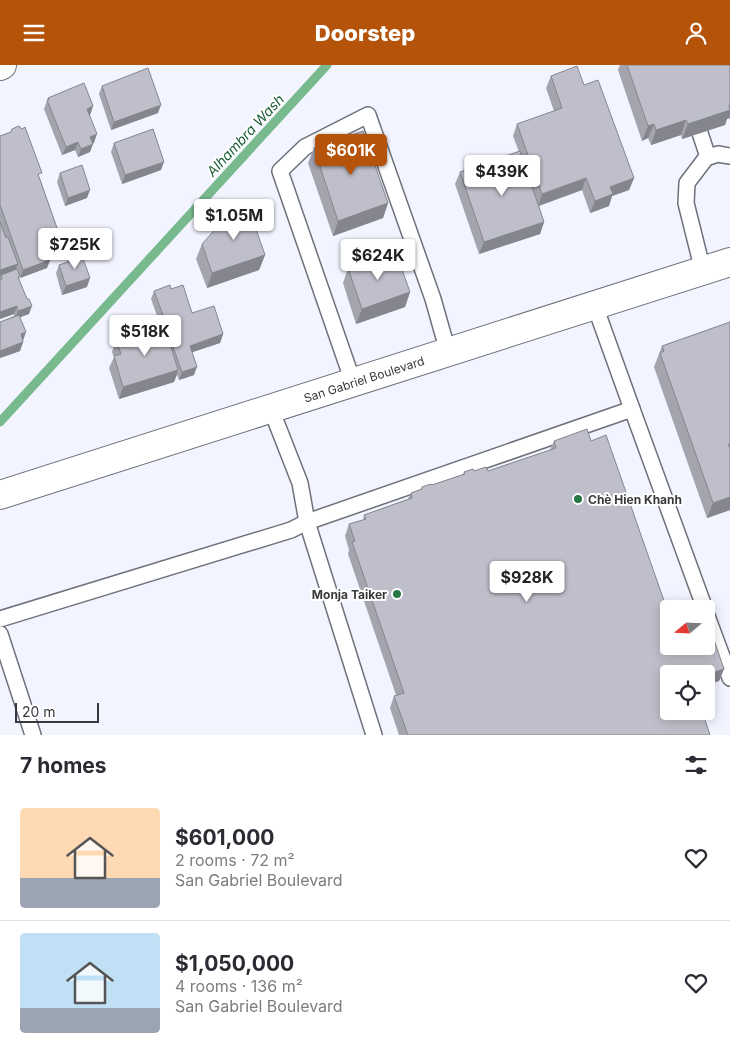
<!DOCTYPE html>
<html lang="en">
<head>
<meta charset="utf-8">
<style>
	:root { --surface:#fff; --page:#f2f2f3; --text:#2b2b33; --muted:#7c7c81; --line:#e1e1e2; --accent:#b45309 }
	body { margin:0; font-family:Inter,sans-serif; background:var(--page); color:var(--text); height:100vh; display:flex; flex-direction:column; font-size:19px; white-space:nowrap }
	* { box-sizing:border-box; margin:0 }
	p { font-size:16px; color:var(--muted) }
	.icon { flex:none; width:28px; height:28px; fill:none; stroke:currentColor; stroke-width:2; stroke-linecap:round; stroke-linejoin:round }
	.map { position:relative; height:670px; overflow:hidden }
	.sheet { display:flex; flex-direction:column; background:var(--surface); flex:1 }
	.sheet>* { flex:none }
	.needle { width:32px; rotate:251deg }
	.buttons { position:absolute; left:660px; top:535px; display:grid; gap:10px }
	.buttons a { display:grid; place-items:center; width:55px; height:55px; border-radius:5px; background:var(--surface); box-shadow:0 2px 12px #0003; font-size:25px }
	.scale { position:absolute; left:15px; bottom:12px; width:84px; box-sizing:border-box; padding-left:5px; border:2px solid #38393d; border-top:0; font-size:14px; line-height:18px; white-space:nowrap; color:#38393d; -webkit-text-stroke:4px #fff; paint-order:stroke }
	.price { position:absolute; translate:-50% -42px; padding:0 11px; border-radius:5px; background:#fff; color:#222; font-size:16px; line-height:32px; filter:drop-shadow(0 1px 2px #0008) }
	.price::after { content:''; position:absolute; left:50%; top:30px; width:15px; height:11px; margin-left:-8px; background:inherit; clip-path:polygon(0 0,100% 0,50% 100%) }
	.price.active { background:var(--accent); color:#fff }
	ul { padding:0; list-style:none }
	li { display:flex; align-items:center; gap:15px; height:125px; padding:0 20px }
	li+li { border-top:1px solid var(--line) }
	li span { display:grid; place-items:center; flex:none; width:140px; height:100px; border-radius:5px; color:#555 }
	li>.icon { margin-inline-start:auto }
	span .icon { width:60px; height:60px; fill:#fffc; stroke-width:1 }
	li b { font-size:21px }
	h2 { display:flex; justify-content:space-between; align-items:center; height:60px; padding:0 20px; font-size:21px }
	header { display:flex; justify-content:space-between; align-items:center; height:65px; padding:0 20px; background:var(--accent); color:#fff; font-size:22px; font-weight:800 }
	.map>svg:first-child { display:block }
</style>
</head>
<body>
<header><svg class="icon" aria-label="menu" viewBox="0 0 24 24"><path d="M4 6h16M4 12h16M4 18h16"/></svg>Doorstep<svg class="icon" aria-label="person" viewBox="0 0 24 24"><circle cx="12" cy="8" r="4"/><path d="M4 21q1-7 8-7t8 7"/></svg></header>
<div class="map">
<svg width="730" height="670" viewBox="0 0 730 670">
	<rect width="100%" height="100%" fill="#f2f4ff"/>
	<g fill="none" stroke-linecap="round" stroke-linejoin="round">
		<polyline stroke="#78ba8e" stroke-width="9" points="0,357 327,0"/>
		<defs>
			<g id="lane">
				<polyline points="700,68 708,92"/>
				<polyline points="703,206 686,138 687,118 706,93 718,89 730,91"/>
				<polyline points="595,241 632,344"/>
				<polyline points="353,317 280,106 305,82 368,50 433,234 448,287"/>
				<polyline points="271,344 300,418 307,457 374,670"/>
				<polyline points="706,548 730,613"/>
				<polyline points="0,554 291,465 307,457 632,344 705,544"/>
				<polyline points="0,569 33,670"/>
			</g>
			<polyline id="street" points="0,1 2,0"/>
			<g id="secondary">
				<path id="s1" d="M0 430 730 197"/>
			</g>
		</defs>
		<use href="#lane" stroke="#6f717a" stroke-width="18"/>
		<use href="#street" stroke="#6f717a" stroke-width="30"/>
		<use href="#secondary" stroke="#6f717a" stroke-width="30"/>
		<use href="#lane" stroke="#fff" stroke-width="15"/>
		<use href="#street" stroke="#fff" stroke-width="28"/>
		<use href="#secondary" stroke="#fff" stroke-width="28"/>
	</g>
	<g fill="#a3a4ae">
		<polygon points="620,0 730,0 730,53 727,54 725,60 682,74 681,70 651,80 648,73 642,76 618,5"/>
		<polygon points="551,11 584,20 634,113 629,125 612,131 609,141 590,148 582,125 539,141 544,157 540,169 479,189 455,119 460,107 519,87 513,71 517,59 554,46 546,23"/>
		<polygon points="102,21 158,48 111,65 99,29"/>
		<polygon points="48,33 93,41 90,50 89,50 94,78 93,78 90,87 78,92 75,85 62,90 44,44"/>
		<polygon points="12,64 40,114 64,183 61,191 50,195 47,203 20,213 20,211 19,213 29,249 20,252 23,277 20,286 0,293 0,257 14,251 14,249 0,254 0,71 11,67"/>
		<polygon points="114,78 161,105 122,119 111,87"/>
		<polygon points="314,83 388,138 383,153 333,171 308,98"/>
		<polygon points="60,108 87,133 65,141 57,117"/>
		<polygon points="202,179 265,190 259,205 207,223 196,194"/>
		<polygon points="69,191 87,222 62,230 56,208 59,200 67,197"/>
		<polygon points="395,201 410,227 405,242 356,259 343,218 348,203"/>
		<polygon points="171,224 192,248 223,269 220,278 192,287 194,310 179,315 177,310 174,317 119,334 109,303 114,292 112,287 116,275 133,272 162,263 161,258 160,259 151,234 154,226"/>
		<polygon points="730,257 730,445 707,453 654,302 662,281"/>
		<polygon points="554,376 591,376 680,583 724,604 719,616 669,609 710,670 399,670 390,643 394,631 396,630 348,489 349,485 345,471 349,459 363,455 364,450 408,434 411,428 421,424 422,422 432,420 463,409 464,407 488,406 550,385"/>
	</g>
	<g fill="#85868d">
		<polygon points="161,40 158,48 111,65 114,57"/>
		<polygon points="729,40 730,40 730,53 727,54 725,60 682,74 688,59"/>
		<polygon points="93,41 90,50 84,53 87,44"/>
		<polygon points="686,55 681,70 651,80 656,65"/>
		<polygon points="654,59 648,73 642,76 648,61"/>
		<polygon points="97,69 94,78 87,80 90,72"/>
		<polygon points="78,77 75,85 62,90 66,82"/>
		<polygon points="93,79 90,87 78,92 81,84"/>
		<polygon points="164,97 161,105 122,119 125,110"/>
		<polygon points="586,113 582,125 538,141 542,129"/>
		<polygon points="634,113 629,125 612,131 609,141 590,148 595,136 610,122"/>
		<polygon points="90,125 87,133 65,141 68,133"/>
		<polygon points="388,138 383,153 333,171 338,156"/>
		<polygon points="544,157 540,169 479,189 484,177"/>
		<polygon points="64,183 61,191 50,195 47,203 20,213 23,205 48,188"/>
		<polygon points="265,190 259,205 207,223 212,208"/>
		<polygon points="18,199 14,208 1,210 0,212 0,205"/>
		<polygon points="90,213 87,222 62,230 66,221"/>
		<polygon points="410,227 405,242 356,259 362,244"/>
		<polygon points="17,241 14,249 0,254 0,247"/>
		<polygon points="32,241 29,249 15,254 18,246"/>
		<polygon points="163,250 164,250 161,258 160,259"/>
		<polygon points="26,267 23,276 21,269"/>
		<polygon points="223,269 220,278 187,289 190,281"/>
		<polygon points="23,277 20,286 0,293 0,286"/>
		<polygon points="197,302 194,310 179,315 182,307"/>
		<polygon points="178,305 174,317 119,334 123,322"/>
		<polygon points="730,432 730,445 707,453 713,438"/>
		<polygon points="724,604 719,616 706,621 706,610"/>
	</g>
	<g fill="#bebfca" stroke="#85868d">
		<polygon points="627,0 730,0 730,40 729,40 730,45 688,59 686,55 656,65 654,59 648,61"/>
		<polygon points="577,1 584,20 598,15 634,113 610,122 613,129 595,136 586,113 542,129 517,59 562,43 551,11"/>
		<polygon points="148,3 161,40 114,57 102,21"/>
		<polygon points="84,18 93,41 87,44 97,69 90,72 93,79 81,84 78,77 66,82 47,35 49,35 48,33"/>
		<polygon points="19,61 22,64 25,62 42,108 38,109 64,183 48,188 50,195 23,205 0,140 0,71 11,67 12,64"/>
		<polygon points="153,64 164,97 125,110 114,78"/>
		<polygon points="363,66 388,138 338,156 314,83"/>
		<polygon points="520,86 544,157 484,177 460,107"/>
		<polygon points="82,100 90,125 68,133 60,108"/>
		<polygon points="246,136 265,190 212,208 202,179 239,138"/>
		<polygon points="0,157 6,173 8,172 18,199 0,205"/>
		<polygon points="81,188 90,213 66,221 59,200 71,196 69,191"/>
		<polygon points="391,189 395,201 400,199 410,227 362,244 348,203"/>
		<polygon points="17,204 20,211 18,212 27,234 29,234 32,241 18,246 17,241 0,247 0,215 2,214 1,210"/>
		<polygon points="170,220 171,224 183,220 192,248 214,241 223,269 190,281 197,302 182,307 173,282 175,282 164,250 163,250 154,226"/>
		<polygon points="19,250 26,267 21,269 23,277 0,286 0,257"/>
		<polygon points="730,257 730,379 728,379 730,384 730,432 713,438 660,288 664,286 662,281"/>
		<polygon points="165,262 178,305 123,322 114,291 121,289 116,275 133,270 133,272"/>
		<polygon points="587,364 591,376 606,370 669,550 669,581 680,581 680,583 685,581 706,581 706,574 713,572 724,604 706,610 706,609 669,609 669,646 702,646 710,670 408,670 394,631 404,628 352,477 355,476 349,459 366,454 364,450 412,433 411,428 422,424 422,422 431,419 432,420 465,409 464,407 473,404 474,406 486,402 488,406 556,383 554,376"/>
	</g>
	<g fill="#287646" stroke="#fff" stroke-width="2">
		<circle cx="578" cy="434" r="5"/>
		<circle cx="397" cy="529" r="5"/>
	</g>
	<g text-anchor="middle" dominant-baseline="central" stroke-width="4" stroke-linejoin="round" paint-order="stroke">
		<g font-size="12" fill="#38393d" stroke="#fff">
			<text stroke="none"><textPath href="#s1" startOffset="382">San Gabriel Boulevard</textPath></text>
		</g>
		<g font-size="12" font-weight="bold" fill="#38393d" stroke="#fff" text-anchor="start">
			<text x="588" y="434">Chè Hien Khanh</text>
			<text x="387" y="529" text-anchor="end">Monja Taiker</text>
		</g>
		<g font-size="14" font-style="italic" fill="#1e6138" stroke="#fff">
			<text transform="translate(245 70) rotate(-47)">Alhambra Wash</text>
		</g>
	</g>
</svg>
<div class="buttons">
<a><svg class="needle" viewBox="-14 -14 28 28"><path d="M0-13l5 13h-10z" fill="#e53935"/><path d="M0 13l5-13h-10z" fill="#7c7c81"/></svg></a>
<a><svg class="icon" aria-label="locate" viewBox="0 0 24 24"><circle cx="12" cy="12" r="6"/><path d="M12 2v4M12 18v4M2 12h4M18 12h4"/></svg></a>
</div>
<div class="scale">20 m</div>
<b class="price active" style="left:351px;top:111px">$601K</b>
<b class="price" style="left:502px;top:132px">$439K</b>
<b class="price" style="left:234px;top:176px">$1.05M</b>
<b class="price" style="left:75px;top:205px">$725K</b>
<b class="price" style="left:378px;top:216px">$624K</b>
<b class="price" style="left:145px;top:292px">$518K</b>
<b class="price" style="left:527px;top:538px">$928K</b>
</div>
<section class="sheet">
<h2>7 homes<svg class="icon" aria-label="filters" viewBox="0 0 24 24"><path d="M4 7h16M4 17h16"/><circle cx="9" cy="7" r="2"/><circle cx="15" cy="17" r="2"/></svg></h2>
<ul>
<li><span style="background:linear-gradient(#ffd9b3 70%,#9aa5b1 0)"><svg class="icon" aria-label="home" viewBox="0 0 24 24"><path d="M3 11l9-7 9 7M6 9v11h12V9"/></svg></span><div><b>$601,000</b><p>2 rooms · 72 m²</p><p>San Gabriel Boulevard</p></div><svg class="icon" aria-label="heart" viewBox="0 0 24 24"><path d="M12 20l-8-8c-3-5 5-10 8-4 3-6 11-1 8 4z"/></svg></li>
<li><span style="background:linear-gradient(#bfe0f5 75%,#9aa5b1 0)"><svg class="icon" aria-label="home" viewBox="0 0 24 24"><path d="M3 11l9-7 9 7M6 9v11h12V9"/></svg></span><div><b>$1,050,000</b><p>4 rooms · 136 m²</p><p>San Gabriel Boulevard</p></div><svg class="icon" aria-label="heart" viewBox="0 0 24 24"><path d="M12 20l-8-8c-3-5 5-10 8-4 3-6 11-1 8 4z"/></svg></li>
</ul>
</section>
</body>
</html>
